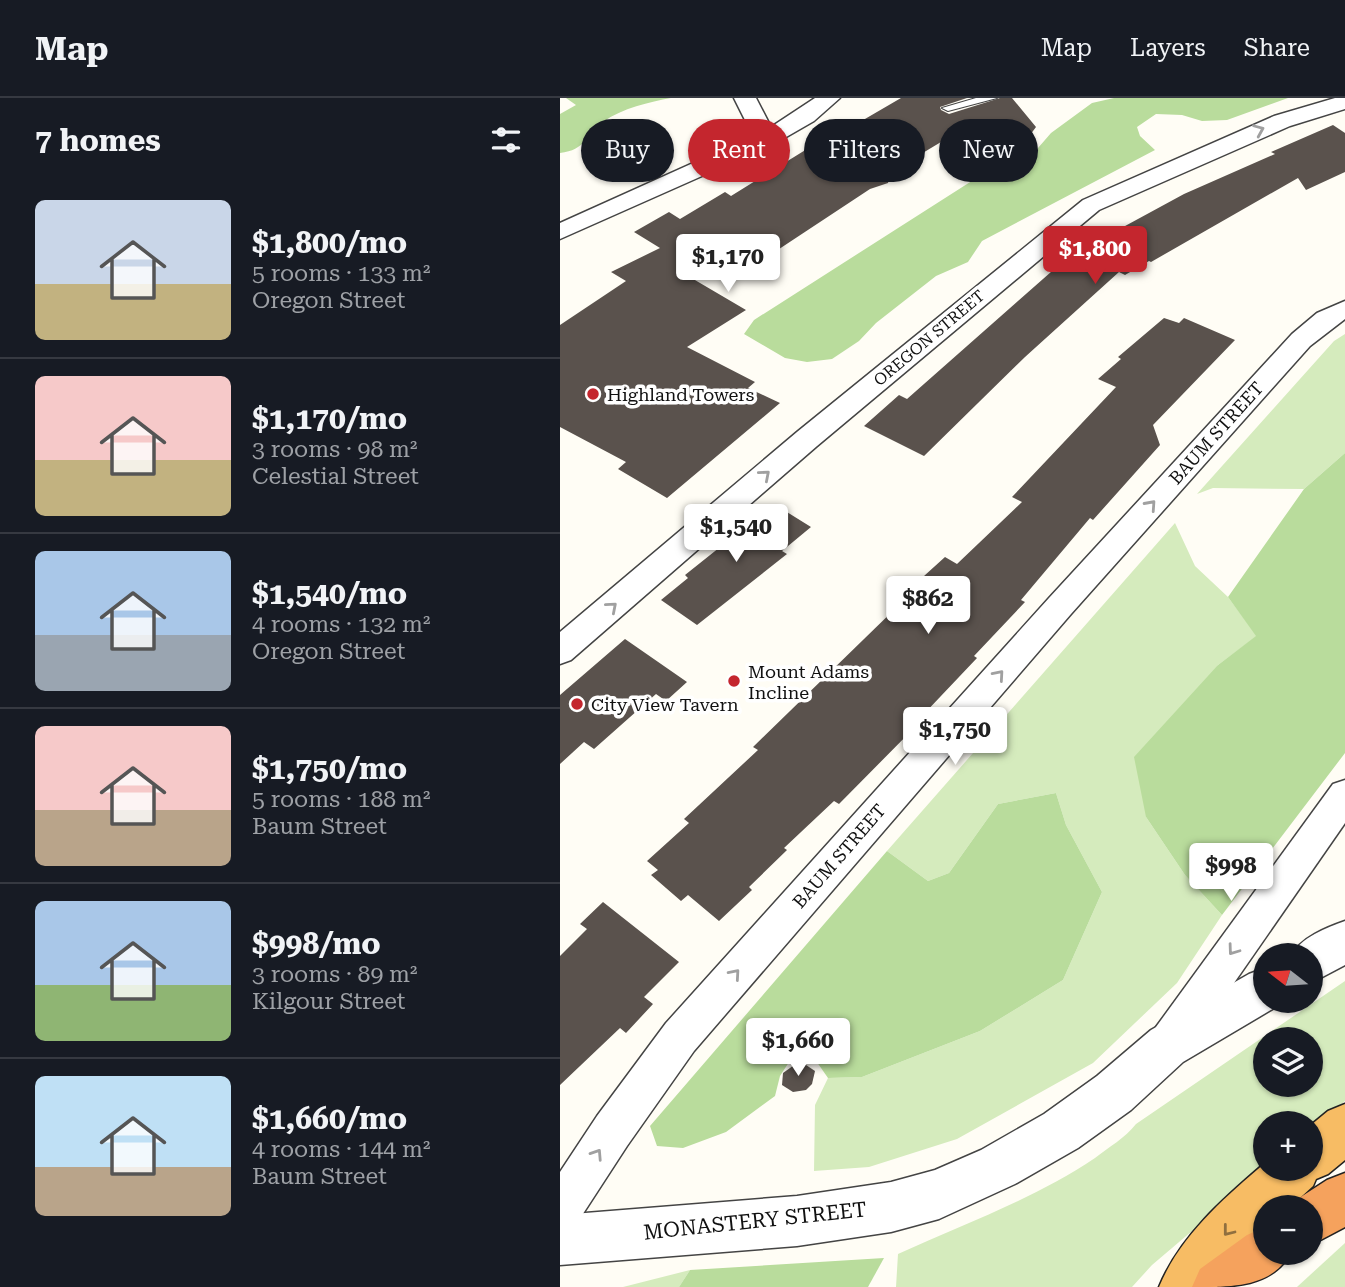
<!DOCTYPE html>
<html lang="en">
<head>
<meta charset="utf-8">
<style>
	:root { --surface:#171b24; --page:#242831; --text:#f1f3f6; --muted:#9ea1a6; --line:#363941; --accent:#c4262e }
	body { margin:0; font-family:"Roboto Serif",serif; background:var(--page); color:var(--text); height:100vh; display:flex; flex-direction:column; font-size:26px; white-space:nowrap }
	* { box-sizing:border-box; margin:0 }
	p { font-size:23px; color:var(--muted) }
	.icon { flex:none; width:38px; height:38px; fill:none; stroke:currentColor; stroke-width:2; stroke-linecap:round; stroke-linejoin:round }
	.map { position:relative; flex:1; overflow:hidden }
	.details { display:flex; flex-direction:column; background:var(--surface); width:560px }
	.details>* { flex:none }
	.top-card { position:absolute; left:21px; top:21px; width:658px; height:63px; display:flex; gap:14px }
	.needle { width:46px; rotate:287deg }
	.tools { position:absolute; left:693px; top:845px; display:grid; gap:14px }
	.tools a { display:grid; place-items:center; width:70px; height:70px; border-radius:50%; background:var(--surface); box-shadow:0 2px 5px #0004; font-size:35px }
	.price { position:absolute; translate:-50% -60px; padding:0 16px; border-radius:7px; background:#fff; color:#222; font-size:23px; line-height:46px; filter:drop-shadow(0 2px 4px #0008) }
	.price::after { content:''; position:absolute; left:50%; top:42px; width:21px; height:16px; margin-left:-10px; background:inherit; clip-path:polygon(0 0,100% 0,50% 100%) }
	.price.selected { background:var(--accent); color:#fff }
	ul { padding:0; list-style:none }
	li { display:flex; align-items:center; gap:21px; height:175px; padding:0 35px }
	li+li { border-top:2px solid var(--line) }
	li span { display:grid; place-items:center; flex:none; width:196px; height:140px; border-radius:10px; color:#555 }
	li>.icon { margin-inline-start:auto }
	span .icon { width:84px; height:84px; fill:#fffc; stroke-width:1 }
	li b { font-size:30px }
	h2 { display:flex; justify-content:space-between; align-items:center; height:84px; padding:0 35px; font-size:30px }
	.pill { padding:0 24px; border-radius:32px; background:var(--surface); box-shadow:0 2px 5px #0004; font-size:24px; line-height:63px }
	.pill.selected { background:var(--accent); color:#fff }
	header { display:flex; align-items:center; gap:42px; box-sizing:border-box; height:98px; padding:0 35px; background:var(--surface); border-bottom:2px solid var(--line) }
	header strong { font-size:33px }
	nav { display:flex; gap:38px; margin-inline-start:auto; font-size:24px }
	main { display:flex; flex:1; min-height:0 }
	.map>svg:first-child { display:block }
</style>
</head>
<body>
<header>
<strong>Map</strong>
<nav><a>Map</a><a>Layers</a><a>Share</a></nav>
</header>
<main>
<section class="details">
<h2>7 homes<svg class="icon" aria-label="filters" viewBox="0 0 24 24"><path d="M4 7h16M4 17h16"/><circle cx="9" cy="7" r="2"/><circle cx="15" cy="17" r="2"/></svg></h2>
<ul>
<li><span style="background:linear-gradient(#c9d6e8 60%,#c2b280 0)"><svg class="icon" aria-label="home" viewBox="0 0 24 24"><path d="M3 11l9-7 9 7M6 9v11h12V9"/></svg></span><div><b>$1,800/mo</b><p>5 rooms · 133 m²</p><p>Oregon Street</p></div></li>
<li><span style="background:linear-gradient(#f6c9c9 60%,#c2b280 0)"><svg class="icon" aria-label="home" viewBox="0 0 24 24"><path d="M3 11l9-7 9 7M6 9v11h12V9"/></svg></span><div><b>$1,170/mo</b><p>3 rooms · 98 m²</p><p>Celestial Street</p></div></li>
<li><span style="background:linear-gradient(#a9c7e8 60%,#9aa5b1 0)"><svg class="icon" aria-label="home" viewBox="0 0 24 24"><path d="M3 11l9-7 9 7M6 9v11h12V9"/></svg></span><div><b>$1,540/mo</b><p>4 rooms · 132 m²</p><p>Oregon Street</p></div></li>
<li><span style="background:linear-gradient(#f6c9c9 60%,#b9a48a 0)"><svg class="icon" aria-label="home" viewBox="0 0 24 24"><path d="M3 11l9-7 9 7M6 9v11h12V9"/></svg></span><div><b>$1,750/mo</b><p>5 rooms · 188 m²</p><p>Baum Street</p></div></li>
<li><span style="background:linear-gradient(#a9c7e8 60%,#8fb573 0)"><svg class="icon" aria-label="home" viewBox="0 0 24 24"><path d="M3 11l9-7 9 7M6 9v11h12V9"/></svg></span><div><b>$998/mo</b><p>3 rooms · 89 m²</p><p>Kilgour Street</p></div></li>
<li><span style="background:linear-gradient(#bfe0f5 65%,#b9a48a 0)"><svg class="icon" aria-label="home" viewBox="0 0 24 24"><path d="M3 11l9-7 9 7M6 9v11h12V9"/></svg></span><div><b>$1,660/mo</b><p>4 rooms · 144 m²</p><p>Baum Street</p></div></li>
</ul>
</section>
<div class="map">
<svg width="785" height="1189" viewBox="0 0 785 1189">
	<rect width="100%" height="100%" fill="#fffdf5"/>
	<g fill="#d5ebbd" fill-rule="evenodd">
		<polygon points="785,236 785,355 744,391 653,390 637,396 774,243"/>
		<polygon points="615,425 635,468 668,499 697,538 658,567 586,719 625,777 662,817 617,885 533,965 397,1041 309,1069 254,1073 255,1007 268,980 302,979 420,933 503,882 542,794 506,727 496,695 438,706 389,775 368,783 327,753"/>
		<path d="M785 883V1003L751 1032V1026H705V1071L592 1167 572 1189H336L338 1156C404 1126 474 1101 535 1060 549 1049 565 1040 576 1026ZM705 942H751V987H705Z"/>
		<polygon points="785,1145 785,1189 737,1189"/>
		<polygon points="130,1172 119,1189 63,1189"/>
	</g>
	<g fill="#b9dc9c">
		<path d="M6 0H111C90 4 62 10 43 24 26 37 26 52 0 55V16L16 7Z"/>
		<polygon points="554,0 728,0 667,22 642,23 622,17 596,16 577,29 580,38 595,52 422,143 408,164 376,178 316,225 299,243 272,261 247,264 225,260 184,236 194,222 418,79 465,65 491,35 532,5"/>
		<polygon points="785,355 785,655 662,817 625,777 586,719 574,659 658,567 696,538 668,499 744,391"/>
		<polygon points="496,695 506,727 542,794 503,882 420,933 302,979 268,980 252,957 231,961 220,978 215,998 166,1034 123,1050 97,1048 90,1028 327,753 368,783 389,775 438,706"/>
		<polygon points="324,1160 308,1189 119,1189 130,1172"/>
	</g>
	<g fill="#5a524d">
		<polygon points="341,0 407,0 380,9 381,12 389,16 440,0 452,0 476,29 467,41 443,47 428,55 416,54 410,46 386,41 331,74 328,85 310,91 204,161 175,145 123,175 186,212 127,249 195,284 188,290 220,305 107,400 58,371 66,364 0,329 0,227 66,183 51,174 100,150 74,134 109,114 120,121 165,94 171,98 247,51 250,53"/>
		<polygon points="773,27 785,35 785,74 746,92 738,80 591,164 589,163 565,177 559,174 465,259 364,358 304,328 339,297 347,301 508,159 624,96 715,56 711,54"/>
		<polygon points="604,220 619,225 624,220 675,242 593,327 600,347 533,422 530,420 461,502 465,504 414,558 417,560 362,618 364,620 279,706 274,703 224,750 227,752 189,789 192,792 159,823 128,797 121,803 91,777 98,772 87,763 129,725 124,721 198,652 193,649 341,505 366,479 364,478 385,459 397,466 462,404 452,399 556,289 538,281 561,261 558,259"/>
		<polygon points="214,406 251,429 222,453 227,456 137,527 101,502 128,480 125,477"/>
		<polygon points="65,541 127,584 106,603 96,596 34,651 24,644 0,666 0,597"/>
		<polygon points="43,804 119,864 84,899 93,906 66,935 60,930 0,987 0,858 27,831 20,826"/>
		<polygon points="237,965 243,965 255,973 252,986 246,992 233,994 222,987 223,975"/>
	</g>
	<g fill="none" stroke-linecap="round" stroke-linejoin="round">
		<defs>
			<polygon id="service" points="416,0 437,0 388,13 382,10"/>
			<g id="minor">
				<polygon points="174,0 196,0 211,29 255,0 280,0 254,23 214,46 0,141 0,125 193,38"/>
				<polygon points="775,0 785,0 785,11 730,28 539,112 257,348 11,562 0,566 0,534 237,334 523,102 714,18"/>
				<polygon points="785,203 785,221 750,248 511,516 134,953 67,1048 15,1128 0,1135 0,1074 37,1018 106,925 489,500 732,236 757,215"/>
				<polygon points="785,682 785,725 624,957 610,962 596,957 590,943 596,929 773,686"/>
			</g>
			<g id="tertiary">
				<path d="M785 823V867L751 885V858H732C739 840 768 829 785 823Z"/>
				<polygon points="705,870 705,903 722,903 721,906 623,964 571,1012 518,1050 455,1086 379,1121 331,1134 237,1148 0,1167 0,1117 237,1098 331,1084 375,1072 421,1052 484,1016 537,978 591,932 689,876"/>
			</g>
			<path id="trunk" d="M785 1006V1062L768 1076 756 1081 753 1088 729 1110H705V1130L692 1142 657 1189H599C620 1138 664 1100 705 1065V1071H751V1027L768 1013Z"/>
			<g id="motorway">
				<polygon points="785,1075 785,1129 751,1147 751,1110 731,1110 733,1104 767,1082"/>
				<path d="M705 1129V1155H731C711 1189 675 1189 632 1189L640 1171 687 1137Z"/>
			</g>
		</defs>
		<use href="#service" stroke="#444" stroke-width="2"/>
		<use href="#minor" stroke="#444" stroke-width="3"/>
		<use href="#tertiary" stroke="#444" stroke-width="3"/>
		<use href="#trunk" stroke="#222" stroke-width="3"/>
		<use href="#motorway" stroke="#222" stroke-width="3"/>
		<use href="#service" fill="#fff" fill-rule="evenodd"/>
		<use href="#minor" fill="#fff" fill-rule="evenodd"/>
		<use href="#tertiary" fill="#fff" fill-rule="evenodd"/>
		<use href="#trunk" fill="#f7bc64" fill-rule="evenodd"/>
		<use href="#motorway" fill="#f5a25d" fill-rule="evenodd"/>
	</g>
	<defs><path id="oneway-chevron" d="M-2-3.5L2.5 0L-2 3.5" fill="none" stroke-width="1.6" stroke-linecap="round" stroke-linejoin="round" transform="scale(1.75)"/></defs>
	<g stroke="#a0a0a0">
		<use href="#oneway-chevron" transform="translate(699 32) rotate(-23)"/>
		<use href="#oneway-chevron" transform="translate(205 377) rotate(-41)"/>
		<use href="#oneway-chevron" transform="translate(591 407) rotate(-48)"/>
		<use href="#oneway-chevron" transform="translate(52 509) rotate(-41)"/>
		<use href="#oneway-chevron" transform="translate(439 577) rotate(-49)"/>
		<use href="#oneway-chevron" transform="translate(673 852) rotate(126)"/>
		<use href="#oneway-chevron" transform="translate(175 876) rotate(-49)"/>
		<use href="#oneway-chevron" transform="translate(37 1056) rotate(-57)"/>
	</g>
	<use stroke="#906f3f" href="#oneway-chevron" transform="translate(668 1133) rotate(128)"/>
	<g fill="#c4262e" stroke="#fff" stroke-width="2.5">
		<circle cx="33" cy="296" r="7"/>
		<circle cx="174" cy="583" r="7"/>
		<circle cx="17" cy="606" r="7"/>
	</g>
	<g text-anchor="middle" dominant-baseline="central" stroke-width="7" stroke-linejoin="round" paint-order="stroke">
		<g font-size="16" fill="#111" stroke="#fff">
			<text transform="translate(369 240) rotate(-40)">OREGON STREET</text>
		</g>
		<g font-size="18" fill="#111" stroke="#fff" text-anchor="start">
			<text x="47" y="296">Highland Towers</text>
			<text x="188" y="573">Mount Adams<tspan x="188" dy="21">Incline</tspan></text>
			<text x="31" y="606">City View Tavern</text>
		</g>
		<g font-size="18" fill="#111" stroke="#fff">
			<text transform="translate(656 335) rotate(-48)">BAUM STREET</text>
			<text transform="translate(279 758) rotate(-49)">BAUM STREET</text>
		</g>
		<g font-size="21" fill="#111" stroke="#fff">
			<text transform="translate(195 1123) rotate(-6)">MONASTERY STREET</text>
		</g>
	</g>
</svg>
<div class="tools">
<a><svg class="needle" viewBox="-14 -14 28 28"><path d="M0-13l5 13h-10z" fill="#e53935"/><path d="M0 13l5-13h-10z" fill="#9ea1a6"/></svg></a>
<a><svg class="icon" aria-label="layers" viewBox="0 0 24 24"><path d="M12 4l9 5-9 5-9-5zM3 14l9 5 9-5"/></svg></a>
<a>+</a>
<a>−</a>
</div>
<b class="price selected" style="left:535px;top:188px">$1,800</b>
<b class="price" style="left:168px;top:196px">$1,170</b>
<b class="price" style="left:176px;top:466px">$1,540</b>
<b class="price" style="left:368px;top:538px">$862</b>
<b class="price" style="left:395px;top:669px">$1,750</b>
<b class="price" style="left:671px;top:805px">$998</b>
<b class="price" style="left:238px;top:980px">$1,660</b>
<div class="top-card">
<a class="pill">Buy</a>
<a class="pill selected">Rent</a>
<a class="pill">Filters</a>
<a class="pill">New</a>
</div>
</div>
</main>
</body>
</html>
